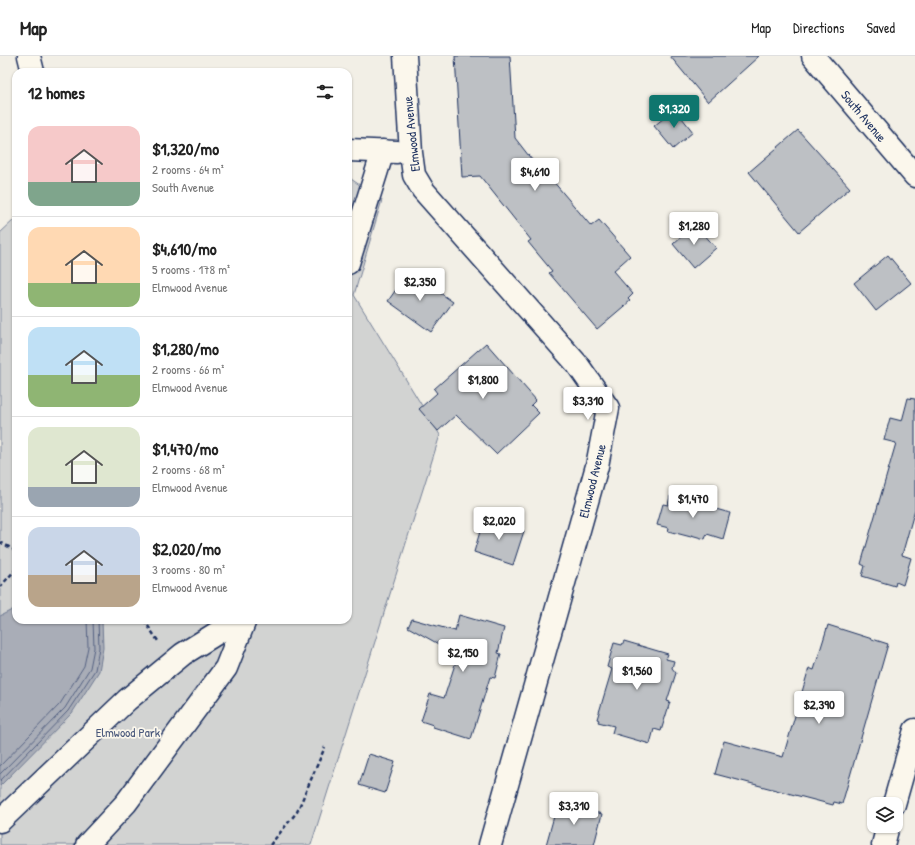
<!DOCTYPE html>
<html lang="en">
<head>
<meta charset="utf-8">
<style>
	:root { --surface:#fff; --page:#f2f2f2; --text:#222; --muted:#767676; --line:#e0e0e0; --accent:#0f766e }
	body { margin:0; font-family:"Patrick Hand",sans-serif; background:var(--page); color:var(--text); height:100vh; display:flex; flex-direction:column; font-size:15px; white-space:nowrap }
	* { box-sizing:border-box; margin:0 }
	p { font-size:13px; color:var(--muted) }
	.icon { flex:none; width:22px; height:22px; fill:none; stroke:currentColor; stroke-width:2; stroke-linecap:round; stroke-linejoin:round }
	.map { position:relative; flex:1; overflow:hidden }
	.drawer { position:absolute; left:12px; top:12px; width:340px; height:556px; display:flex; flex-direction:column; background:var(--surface); border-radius:12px; box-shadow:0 1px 3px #0004 }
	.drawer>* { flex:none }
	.controls { position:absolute; left:867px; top:741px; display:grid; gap:8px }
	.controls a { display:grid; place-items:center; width:36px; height:36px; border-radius:8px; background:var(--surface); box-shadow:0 1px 3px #0004; font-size:20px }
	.price { position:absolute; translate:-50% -34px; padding:0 9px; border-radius:4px; background:#fff; color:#222; font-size:13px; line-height:26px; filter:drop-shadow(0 1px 2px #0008) }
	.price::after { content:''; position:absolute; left:50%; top:24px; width:12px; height:9px; margin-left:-6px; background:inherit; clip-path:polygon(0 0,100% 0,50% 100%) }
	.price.current { background:var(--accent); color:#fff }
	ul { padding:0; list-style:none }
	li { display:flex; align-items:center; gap:12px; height:100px; padding:0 16px }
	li+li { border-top:1px solid var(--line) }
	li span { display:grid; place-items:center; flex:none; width:112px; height:80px; border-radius:12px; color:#555 }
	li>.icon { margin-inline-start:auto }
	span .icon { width:48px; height:48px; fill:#fffc; stroke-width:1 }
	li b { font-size:17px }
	h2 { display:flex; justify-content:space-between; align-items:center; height:48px; padding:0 16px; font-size:17px }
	header { display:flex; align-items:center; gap:24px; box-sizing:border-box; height:56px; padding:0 20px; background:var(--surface); border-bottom:1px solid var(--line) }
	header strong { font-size:19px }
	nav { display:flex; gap:22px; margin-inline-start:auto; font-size:14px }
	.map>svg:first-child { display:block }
</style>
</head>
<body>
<header>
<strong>Map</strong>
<nav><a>Map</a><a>Directions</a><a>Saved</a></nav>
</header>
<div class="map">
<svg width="915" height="789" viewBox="0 0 915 789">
	<rect width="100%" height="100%" fill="#f2efe6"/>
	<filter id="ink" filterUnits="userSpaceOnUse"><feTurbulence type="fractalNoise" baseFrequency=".025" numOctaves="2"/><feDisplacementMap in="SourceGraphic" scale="8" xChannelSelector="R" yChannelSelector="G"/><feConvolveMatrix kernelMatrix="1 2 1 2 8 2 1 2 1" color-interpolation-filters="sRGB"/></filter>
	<g filter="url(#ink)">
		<polygon fill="#d2d3d2" stroke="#768198" points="348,121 382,144 354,239 440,379 311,789 0,789 0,177 16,162 16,564 348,564"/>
		<polygon fill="#a9adb7" stroke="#707b93" points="16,552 16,564 102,564 103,592 99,615 72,657 0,730 0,560"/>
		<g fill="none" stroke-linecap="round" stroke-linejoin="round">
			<g stroke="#546182" stroke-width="1">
				<polyline points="0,710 60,648 84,610 88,591 87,564"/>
				<polyline points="0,718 65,652 90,612 94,592 93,564"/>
				<polyline points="0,725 68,655 95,614 99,592 98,564"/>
			</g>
		</g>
		<g fill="#bdc0c4" stroke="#1b2f5e">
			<polygon points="455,0 510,0 515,82 539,113 541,111 591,170 599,164 630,200 613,215 633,238 628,243 630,245 597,273 549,217 552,215 528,186 531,184 480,120 462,121"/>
			<polygon points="670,0 759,0 708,46"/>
			<polygon points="675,53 693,76 673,93 654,70"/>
			<polygon points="798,74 850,132 799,176 749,116"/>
			<polygon points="695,168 716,192 693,212 673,188"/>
			<polygon points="888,199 911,227 876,255 854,227"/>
			<polygon points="409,215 453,246 431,276 388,245"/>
			<polygon points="486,287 536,344 531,349 539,357 496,398 456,359 438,375 419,353 437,337 434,333"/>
			<polygon points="908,342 915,343 915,453 902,499 911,502 903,529 896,526 895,530 862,520 865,510 861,508 896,387 884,384 890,362 902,365"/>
			<polygon points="670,440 730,457 723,483 707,478 705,483 691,479 691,481 668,475 669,472 657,469 663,448 668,449"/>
			<polygon points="484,462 524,475 513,509 474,496"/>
			<polygon points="459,559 504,572 498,597 501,598 495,622 490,621 471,683 433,671 433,669 421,665 430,638 444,642 458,599 408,571 412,563 455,575"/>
			<polygon points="828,569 888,588 842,748 834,746 833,749 715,718 724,685 783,701 809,612 814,614"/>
			<polygon points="624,585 668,598 666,603 674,605 672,612 676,617 667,645 670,646 661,675 654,673 650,688 612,677 614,670 598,666 599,664 597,663 612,613 607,611 614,587 622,589"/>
			<polygon points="369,698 395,706 385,737 359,729"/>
			<polygon points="558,746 602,758 594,789 546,789"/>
		</g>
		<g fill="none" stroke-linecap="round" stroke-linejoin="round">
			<defs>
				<g id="minor">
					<polyline points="29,0 33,16"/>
					<polyline points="405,0 411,97 414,119 423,134 577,308 608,352 597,410 490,789"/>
					<polyline points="348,94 397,96"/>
					<polyline points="348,207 383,95"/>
					<polyline points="894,748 915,674"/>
					<polyline points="0,765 127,644 183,598 238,564"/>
					<polyline points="87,789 126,747 226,612 245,564"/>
					<polyline points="883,789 888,770"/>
				</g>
				<polyline id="major" points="813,0 915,120"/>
			</defs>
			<use href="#minor" stroke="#1b2f5e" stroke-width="25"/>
			<use href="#major" stroke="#1b2f5e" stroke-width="25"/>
			<g stroke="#1b2f5e" stroke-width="2.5" stroke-dasharray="4 3" stroke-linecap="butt">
				<polyline points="0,486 16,495"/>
				<polyline points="0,531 16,513"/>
				<polyline points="144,564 158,585"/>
				<polyline points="270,789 297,756 325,691"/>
			</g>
			<use href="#minor" stroke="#fbf7ec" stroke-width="22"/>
			<use href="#major" stroke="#fbf7ec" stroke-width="22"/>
		</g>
	</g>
	<g text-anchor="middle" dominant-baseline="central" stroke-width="3.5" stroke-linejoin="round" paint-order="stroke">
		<g font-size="13" fill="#1b2f5e" stroke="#fbf7ec">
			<text transform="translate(864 60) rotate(50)">South Avenue</text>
			<text transform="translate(411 78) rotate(-96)">Elmwood Avenue</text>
			<text transform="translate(592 425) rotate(-76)">Elmwood Avenue</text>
		</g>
		<g font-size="13" fill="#49587b" stroke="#fbf7ec">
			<text x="128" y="676">Elmwood Park</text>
		</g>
	</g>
</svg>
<div class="controls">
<a><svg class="icon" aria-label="layers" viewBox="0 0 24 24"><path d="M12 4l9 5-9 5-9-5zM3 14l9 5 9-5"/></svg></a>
</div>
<b class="price current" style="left:674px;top:73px">$1,320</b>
<b class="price" style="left:535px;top:136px">$4,610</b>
<b class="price" style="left:694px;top:190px">$1,280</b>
<b class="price" style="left:420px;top:246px">$2,350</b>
<b class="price" style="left:483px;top:344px">$1,800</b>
<b class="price" style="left:588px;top:365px">$3,310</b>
<b class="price" style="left:693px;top:463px">$1,470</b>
<b class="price" style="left:499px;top:485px">$2,020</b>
<b class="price" style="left:463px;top:617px">$2,150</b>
<b class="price" style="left:637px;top:635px">$1,560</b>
<b class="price" style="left:819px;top:669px">$2,390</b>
<b class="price" style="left:574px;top:770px">$3,310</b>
<section class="drawer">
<h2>12 homes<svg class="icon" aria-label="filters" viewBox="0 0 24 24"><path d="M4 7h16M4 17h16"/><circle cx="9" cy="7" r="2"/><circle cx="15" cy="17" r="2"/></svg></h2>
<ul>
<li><span style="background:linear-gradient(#f6c9c9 70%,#7fa58c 0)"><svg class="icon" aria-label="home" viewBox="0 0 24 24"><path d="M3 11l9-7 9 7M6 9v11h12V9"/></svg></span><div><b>$1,320/mo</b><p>2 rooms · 64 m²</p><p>South Avenue</p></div></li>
<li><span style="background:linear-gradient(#ffd9b3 70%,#8fb573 0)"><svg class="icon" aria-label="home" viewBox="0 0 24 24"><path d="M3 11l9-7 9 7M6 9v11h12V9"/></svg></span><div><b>$4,610/mo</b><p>5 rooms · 178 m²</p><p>Elmwood Avenue</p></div></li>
<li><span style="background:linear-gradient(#bfe0f5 60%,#8fb573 0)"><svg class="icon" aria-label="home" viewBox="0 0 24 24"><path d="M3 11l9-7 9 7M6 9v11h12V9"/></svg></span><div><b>$1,280/mo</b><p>2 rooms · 66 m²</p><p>Elmwood Avenue</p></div></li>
<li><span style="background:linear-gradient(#dfe7d0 75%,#9aa5b1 0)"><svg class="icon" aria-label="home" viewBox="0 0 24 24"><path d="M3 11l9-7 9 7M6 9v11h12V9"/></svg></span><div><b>$1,470/mo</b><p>2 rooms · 68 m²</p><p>Elmwood Avenue</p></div></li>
<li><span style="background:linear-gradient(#c9d6e8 60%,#b9a48a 0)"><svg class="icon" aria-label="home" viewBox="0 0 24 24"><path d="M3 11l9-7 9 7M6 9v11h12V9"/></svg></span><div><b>$2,020/mo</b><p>3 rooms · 80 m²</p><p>Elmwood Avenue</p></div></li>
</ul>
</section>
</div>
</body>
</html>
